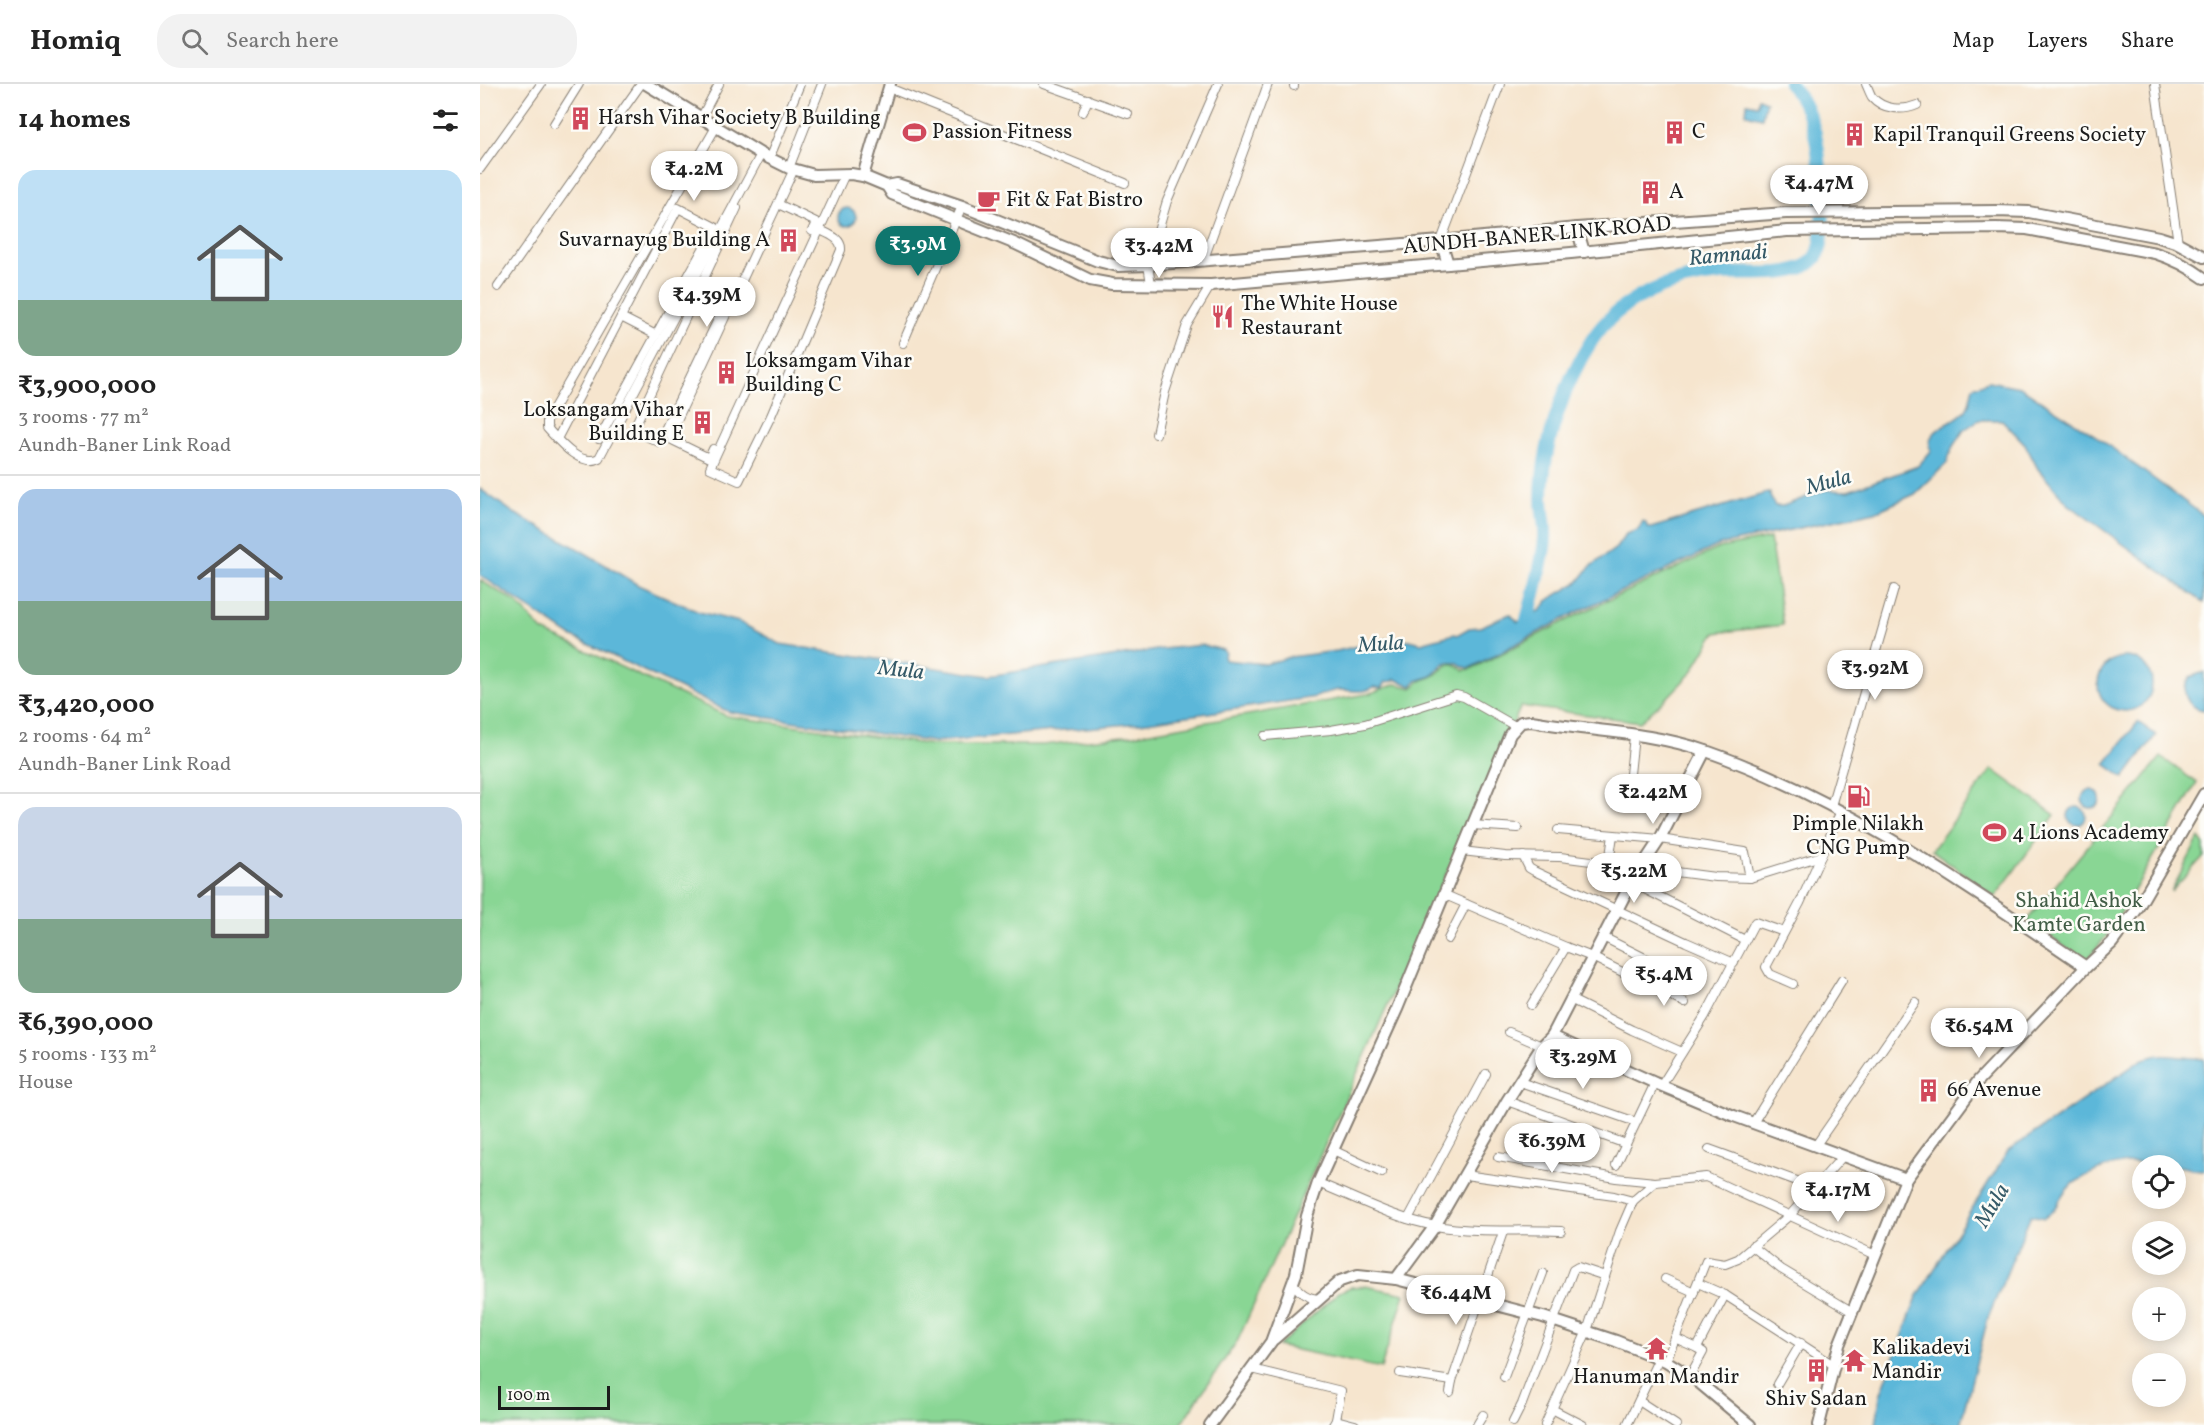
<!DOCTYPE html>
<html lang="en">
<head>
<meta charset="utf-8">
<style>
	:root { --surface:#fff; --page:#f2f2f2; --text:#222; --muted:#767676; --line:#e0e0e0; --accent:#0f766e }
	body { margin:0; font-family:Vollkorn,serif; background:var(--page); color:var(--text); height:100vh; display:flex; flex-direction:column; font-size:22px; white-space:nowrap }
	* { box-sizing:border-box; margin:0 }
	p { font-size:20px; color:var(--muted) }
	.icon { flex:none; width:33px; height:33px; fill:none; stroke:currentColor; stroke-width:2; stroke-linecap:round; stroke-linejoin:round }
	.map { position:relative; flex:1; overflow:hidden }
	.side { display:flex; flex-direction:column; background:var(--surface); width:480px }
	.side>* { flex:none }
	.controls { position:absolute; left:1652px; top:1071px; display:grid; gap:12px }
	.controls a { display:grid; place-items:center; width:54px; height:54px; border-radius:50%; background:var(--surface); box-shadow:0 3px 15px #0003; font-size:30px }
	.scale { position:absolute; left:18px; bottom:15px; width:112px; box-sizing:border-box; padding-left:6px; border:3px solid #1c1c1c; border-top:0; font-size:16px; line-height:21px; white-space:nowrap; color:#1c1c1c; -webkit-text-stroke:4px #fdfcf7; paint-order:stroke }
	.price { position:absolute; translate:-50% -51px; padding:0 14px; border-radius:21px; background:#fff; color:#222; font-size:20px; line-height:39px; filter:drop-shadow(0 2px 3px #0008) }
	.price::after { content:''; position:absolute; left:50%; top:36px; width:18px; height:14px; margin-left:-9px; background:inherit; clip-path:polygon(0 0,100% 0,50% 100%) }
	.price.on { background:var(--accent); color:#fff }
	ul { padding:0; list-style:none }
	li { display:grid; align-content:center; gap:12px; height:318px; padding:0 18px }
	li+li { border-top:2px solid var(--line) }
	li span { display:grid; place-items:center; height:186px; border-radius:18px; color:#555 }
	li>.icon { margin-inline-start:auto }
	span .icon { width:108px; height:108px; fill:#fffc; stroke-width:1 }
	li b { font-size:26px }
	h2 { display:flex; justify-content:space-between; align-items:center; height:72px; padding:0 18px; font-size:26px }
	header { display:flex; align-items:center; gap:36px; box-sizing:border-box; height:84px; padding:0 30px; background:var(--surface); border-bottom:2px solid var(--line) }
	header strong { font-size:28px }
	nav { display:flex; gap:33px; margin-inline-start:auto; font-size:21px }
	.search { width:420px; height:54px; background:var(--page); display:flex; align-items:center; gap:15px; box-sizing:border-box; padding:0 21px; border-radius:24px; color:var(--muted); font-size:22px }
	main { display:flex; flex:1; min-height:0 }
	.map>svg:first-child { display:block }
</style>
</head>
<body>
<header>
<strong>Homiq</strong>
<div class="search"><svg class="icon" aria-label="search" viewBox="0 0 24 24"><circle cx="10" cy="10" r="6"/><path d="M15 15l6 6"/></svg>Search here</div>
<nav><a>Map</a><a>Layers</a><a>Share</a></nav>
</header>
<main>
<section class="side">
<h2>14 homes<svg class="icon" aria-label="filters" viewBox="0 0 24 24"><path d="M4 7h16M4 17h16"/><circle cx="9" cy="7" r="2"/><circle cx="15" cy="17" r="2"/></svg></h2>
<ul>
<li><span style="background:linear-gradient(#bfe0f5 70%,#7fa58c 0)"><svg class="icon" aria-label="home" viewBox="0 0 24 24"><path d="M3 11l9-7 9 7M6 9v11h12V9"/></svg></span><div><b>₹3,900,000</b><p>3 rooms · 77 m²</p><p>Aundh-Baner Link Road</p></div></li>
<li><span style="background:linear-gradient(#a9c7e8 60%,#7fa58c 0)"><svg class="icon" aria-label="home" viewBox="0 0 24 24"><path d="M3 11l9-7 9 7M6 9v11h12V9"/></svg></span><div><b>₹3,420,000</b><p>2 rooms · 64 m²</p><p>Aundh-Baner Link Road</p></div></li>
<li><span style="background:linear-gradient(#c9d6e8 60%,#7fa58c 0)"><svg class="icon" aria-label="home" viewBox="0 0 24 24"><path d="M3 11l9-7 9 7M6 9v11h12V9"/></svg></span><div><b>₹6,390,000</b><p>5 rooms · 133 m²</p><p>House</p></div></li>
</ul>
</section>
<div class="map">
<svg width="1724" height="1341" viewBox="0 0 1724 1341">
	<rect width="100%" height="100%" fill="#fdfcf7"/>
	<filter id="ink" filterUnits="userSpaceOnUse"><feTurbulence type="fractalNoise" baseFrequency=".0167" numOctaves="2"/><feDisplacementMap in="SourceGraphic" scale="12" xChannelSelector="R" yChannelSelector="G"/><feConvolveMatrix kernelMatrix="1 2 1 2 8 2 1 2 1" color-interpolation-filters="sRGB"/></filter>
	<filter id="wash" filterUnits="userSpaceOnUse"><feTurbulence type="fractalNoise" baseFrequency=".008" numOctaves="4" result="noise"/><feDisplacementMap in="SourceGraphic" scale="24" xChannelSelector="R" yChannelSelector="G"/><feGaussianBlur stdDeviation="1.35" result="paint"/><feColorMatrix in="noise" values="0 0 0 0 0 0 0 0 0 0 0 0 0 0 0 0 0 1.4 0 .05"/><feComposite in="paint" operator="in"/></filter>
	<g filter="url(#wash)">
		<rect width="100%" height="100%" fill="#f6e5ce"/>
		<g fill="#89d694" stroke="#527958" stroke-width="1.5">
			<path d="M1290 454 1303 541 1235 549 1212 588 1188 613 1160 638 1041 622 758 1256 700 1341H0V496L36 518 63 547 247 632 453 661H563L653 651 888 610 916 600 932 604C935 602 936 600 939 598 944 594 951 595 956 590 967 581 970 574 984 586L991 585 1099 530 1239 464Z"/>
			<polygon points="1681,673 1717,699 1631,846 1606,878 1547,836"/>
			<polygon points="1512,685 1575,731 1515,813 1452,766"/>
			<polygon points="1719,754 1724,761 1724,772 1691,808"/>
			<polygon points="885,1202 925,1210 901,1284 798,1262 859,1208 871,1203"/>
		</g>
		<g fill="#5bb7d9" stroke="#3c6a7a" stroke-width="1.5">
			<polygon points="1278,14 1286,17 1282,34 1266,30 1267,19 1277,21"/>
			<circle cx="367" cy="133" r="9"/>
			<path d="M1508 297 1540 303 1616 352 1724 432V519L1588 420 1558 385 1545 360 1522 336H1499L1484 346 1473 362 1467 379 1435 410 1395 428 1239 461 1097 528 990 584 984 583 978 579 968 578 963 580 952 592 936 597 932 602 915 595 913 597 906 598 902 604 894 603C884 610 872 606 860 606 852 606 843 610 836 613L660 639 454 658 249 628 91 552 0 491V405L34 429 102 467 158 501 219 528 259 538 300 560 508 592 683 565 722 561 743 566 746 569 744 572 745 576 786 580 810 573 857 567 907 555 930 556 941 559 974 550 977 551 989 544 1000 543 1030 530 1038 538 1061 526 1068 516 1098 498 1110 483 1136 464 1146 450 1158 446 1163 437 1166 439 1168 444H1171L1290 408V412L1295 422H1303L1345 406 1368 407 1438 382 1451 367C1443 344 1474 341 1486 326 1490 321 1491 310 1493 303Z"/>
			<circle cx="1645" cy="600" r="27"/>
			<path d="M1724 588V626H1723C1706 623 1700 607 1710 593Z"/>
			<polygon points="1658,638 1676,651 1644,694 1625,680"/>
			<circle cx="1611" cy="715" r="9"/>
			<circle cx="1597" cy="732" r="9"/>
			<path d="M1679 971 1724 975V1086C1714 1086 1706 1083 1696 1082 1657 1076 1629 1076 1594 1099 1580 1108 1580 1124 1564 1134L1551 1131 1508 1234 1480 1341H1396L1400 1312 1437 1213 1528 1067 1663 975Z"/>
		</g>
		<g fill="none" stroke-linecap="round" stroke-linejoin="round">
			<path stroke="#5bb7d9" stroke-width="14" d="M1046 540C1053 512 1062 484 1065 455 1066 442 1062 428 1062 415 1062 362 1084 299 1112 256 1140 213 1192 194 1241 190 1267 187 1319 197 1336 173 1346 159 1342 119 1341 102 1339 63 1336 31 1310 0"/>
		</g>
	</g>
	<g filter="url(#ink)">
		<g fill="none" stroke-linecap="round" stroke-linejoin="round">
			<defs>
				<g id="minor">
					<polyline points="564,0 648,30"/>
					<path d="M1386 0C1388 4 1390 10 1392 13 1403 26 1423 27 1437 21"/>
					<polyline points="1675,0 1698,159"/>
					<polyline points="814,2 814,0"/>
					<polyline points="409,4 645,99"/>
					<polyline points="603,28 608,15"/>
					<polyline points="221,34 239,0"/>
					<polyline points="74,40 99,0"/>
					<path d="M236 43 67 336V344C78 356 100 384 119 374L281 70"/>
					<polyline points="289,75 320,0"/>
					<polyline points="309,84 342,0"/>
					<polyline points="0,85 61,0"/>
					<polyline points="298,120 336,138 332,147"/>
					<path d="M338 145C348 150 362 154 361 166L291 332 259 397 230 384 365 90"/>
					<polyline points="961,157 1020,0"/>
					<polyline points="723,177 788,0"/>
					<polyline points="671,200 668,181 687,117 738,0"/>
					<polyline points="18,203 161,0"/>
					<polyline points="245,221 179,358 153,346 257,124"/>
					<polyline points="141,233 176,251"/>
					<polyline points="423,259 482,122"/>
					<polyline points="676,350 685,308 707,241 731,201"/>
					<polyline points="77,355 198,124 235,143 119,355"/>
					<polyline points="233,365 229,374 192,356 190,351 314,85"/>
					<polyline points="785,652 851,646 885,640 976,611 984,613 1035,642"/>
					<polyline points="1148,709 1154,652"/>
					<polyline points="1351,722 1414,505"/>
					<polyline points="992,741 1038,744"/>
					<polyline points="1078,746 1180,755 1265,768 1270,794"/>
					<polyline points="982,767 1025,772 1080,773 1235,793 1270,794 1341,772"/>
					<polyline points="1043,772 1049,784 1054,787 1206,858 1254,879"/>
					<polyline points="1129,779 1133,751"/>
					<polyline points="1129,787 1265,856"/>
					<polyline points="963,810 1086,863 1112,873 1205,919"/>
					<polyline points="1123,853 1173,878"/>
					<polyline points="968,855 986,820"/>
					<polyline points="1313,900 1290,890 1286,883 1320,819 1361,727"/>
					<polyline points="1090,915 1152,946 1202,968"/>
					<polyline points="1051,921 1086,863"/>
					<polyline points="1029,948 1062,962"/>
					<polyline points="1040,998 1156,1038"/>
					<polyline points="1181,1002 1225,932 1275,838 1304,848"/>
					<polyline points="1027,1017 1146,1060"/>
					<polyline points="1273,1039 1362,896"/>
					<polyline points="1336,1061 1435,918"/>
					<polyline points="1229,1065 1336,1104"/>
					<polyline points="853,1066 902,1089"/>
					<polyline points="1018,1073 1136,1094 1175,1098"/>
					<polyline points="1136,1081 1175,999"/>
					<polyline points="985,1091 1134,1112 1153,1117"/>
					<path d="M838 1099C876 1114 915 1135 956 1142 997 1149 1039 1145 1081 1147"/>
					<polyline points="928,1135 1006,990"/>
					<polyline points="1272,1162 1301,1185 1371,1227"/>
					<polyline points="1185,1195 1214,1208"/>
					<path d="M813 1199C820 1209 827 1214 839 1215"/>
					<polyline points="1218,1199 1245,1211 1355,1282"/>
					<polyline points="1195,1254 1217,1264 1245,1211"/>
					<polyline points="1186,1277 1226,1177 1245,1180 1258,1175 1310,1131 1363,1072"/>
					<polyline points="772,1285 861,1307 856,1336 853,1341"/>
					<polyline points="920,1289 972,1297 970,1308"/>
					<polyline points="1210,1292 1223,1268 1217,1264"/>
					<polyline points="1024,1293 1063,1189"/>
					<polyline points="972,1297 1023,1148"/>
					<polyline points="1297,1300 1321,1259"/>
					<polyline points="1159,1317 1196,1341"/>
					<polyline points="1072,1325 1103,1341"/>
					<polyline points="856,1336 875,1341"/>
					<polyline points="1033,1338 1042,1320 1093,1186 1098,1183 1125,1192"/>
					<polyline points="997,1341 1003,1331"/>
					<polyline points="1065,1341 1107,1247 1140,1147 1153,1117 1175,1098 1226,1093 1395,1171"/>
					<polyline points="1147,1341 1179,1274"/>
				</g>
				<g id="tertiary">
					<polyline points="383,92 410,0"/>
					<polyline points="1072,952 1175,999 1254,1032 1426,1095"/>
					<polyline points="916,1195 955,1142 1027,1017 1062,962 1072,952 1151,799 1180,755 1225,667"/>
					<polyline points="794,1255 860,1197 878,1191 916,1195 1063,1233 1136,1257 1186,1277 1216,1296 1270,1341"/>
					<path d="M730 1341 791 1258 816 1190 827 1132 838 1099 917 925 1030 650 1041 638 1051 637C1109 647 1171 648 1226 667 1364 715 1486 802 1606 883"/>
				</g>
				<g id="secondary">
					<path d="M166 0 281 70 309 84 334 91 371 90 383 92 407 102 412 110 536 160 610 196 632 200 731 201 1091 169 1307 147 1516 144 1547 145 1675 169C1694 175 1708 182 1724 194"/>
					<polyline points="407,102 417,100 482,122 618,177 638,182 668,181 961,157 1097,144 1306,129 1516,127 1549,128 1679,153 1698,159 1724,173"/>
					<polyline points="1097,144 1104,168"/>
					<polyline points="961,157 968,180"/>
					<polyline points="1339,1341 1359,1261 1426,1095 1499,996 1606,883 1632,859 1657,825 1724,710"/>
				</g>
			</defs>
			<use href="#minor" stroke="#898075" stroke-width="10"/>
			<use href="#tertiary" stroke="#898075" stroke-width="14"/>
			<use href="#secondary" stroke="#898075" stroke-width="14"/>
			<use href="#minor" stroke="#fff" stroke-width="8"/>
			<use href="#tertiary" stroke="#fff" stroke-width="10"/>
			<use href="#secondary" stroke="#fff" stroke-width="10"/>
		</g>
	</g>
	<defs>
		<symbol id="building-bare" viewBox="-9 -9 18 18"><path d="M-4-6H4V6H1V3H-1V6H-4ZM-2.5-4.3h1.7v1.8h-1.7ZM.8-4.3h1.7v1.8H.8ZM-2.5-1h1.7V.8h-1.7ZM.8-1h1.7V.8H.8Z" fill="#d1495b" stroke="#fdfcf7" stroke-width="2.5" paint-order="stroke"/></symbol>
		<symbol id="stadium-bare" viewBox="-9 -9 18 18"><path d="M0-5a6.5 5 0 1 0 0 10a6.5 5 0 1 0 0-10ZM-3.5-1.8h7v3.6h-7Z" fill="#d1495b" stroke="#fdfcf7" stroke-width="2.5" paint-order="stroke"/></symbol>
		<symbol id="cafe-bare" viewBox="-9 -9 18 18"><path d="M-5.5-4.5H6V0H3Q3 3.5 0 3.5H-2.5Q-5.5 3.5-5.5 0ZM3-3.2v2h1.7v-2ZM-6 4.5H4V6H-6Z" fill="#d1495b" stroke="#fdfcf7" stroke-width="2.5" paint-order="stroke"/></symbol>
		<symbol id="restaurant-bare" viewBox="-9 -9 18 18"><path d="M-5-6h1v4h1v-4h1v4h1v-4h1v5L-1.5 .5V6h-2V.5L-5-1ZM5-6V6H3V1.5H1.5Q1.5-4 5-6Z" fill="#d1495b" stroke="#fdfcf7" stroke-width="2.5" paint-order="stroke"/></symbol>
		<symbol id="fuel-bare" viewBox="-9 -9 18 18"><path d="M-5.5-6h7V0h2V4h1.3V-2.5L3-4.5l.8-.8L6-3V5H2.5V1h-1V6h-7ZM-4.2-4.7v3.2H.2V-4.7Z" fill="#d1495b" stroke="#fdfcf7" stroke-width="2.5" paint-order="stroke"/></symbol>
		<symbol id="temple-bare" viewBox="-9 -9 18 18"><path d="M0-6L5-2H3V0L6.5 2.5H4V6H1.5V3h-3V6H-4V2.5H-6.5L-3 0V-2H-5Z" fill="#d1495b" stroke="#fdfcf7" stroke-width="2.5" paint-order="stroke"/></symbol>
	</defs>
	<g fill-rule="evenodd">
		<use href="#building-bare" x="84" y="18" width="33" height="33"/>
		<use href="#stadium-bare" x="418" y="32" width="33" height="33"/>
		<use href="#building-bare" x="1178" y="32" width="33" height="33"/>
		<use href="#building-bare" x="1358" y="34" width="33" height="33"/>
		<use href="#building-bare" x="1154" y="92" width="33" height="33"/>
		<use href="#cafe-bare" x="492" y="100" width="33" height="33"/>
		<use href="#building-bare" x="292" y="140" width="33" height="33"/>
		<use href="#restaurant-bare" x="726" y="216" width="33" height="33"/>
		<use href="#building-bare" x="230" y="272" width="33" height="33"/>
		<use href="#building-bare" x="206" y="322" width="33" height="33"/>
		<use href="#fuel-bare" x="1362" y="696" width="33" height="33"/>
		<use href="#stadium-bare" x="1498" y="732" width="33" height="33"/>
		<use href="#building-bare" x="1432" y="990" width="33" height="33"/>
		<use href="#temple-bare" x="1160" y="1248" width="33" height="33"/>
		<use href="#temple-bare" x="1358" y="1260" width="33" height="33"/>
		<use href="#building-bare" x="1320" y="1270" width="33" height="33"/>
	</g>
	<g text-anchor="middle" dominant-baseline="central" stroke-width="5" stroke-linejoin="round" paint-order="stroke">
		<g font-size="21" fill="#1c1c1c" stroke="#fdfcf7" text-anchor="start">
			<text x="118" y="34">Harsh Vihar Society B Building</text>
			<text x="452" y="48">Passion Fitness</text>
			<text x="1212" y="48">C</text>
			<text x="1393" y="51">Kapil Tranquil Greens Society</text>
			<text x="1189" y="108">A</text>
			<text x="526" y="116">Fit &amp; Fat Bistro</text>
			<text x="290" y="156" text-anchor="end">Suvarnayug Building A</text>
			<text x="761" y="220">The White House<tspan x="761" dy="24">Restaurant</tspan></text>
			<text x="265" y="277">Loksamgam Vihar<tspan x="265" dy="24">Building C</tspan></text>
			<text x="204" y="326" text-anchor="end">Loksangam Vihar<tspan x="204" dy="24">Building E</tspan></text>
			<text x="1378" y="740" text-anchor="middle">Pimple Nilakh<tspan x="1378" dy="24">CNG Pump</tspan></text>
			<text x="1532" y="749">4 Lions Academy</text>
			<text x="1467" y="1006">66 Avenue</text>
			<text x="1392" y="1264">Kalikadevi<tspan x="1392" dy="24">Mandir</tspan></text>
			<text x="1176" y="1293" text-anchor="middle">Hanuman Mandir</text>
			<text x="1336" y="1315" text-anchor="middle">Shiv Sadan</text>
		</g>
		<g font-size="21" fill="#1c1c1c" stroke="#fdfcf7">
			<text transform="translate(1057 152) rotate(-5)">AUNDH-BANER LINK ROAD</text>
		</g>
		<g font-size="21" fill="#425d46" stroke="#fdfcf7">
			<text x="1599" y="817">Shahid Ashok<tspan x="1599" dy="24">Kamte Garden</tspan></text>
		</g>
		<g font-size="22" font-style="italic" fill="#355a68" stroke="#fdfcf7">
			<text transform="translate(1248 172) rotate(-5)">Ramnadi</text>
			<text transform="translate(1349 399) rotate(-15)">Mula</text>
			<text transform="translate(901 561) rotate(-3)">Mula</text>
			<text transform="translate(421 587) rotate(6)">Mula</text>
			<text transform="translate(1513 1122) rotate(-59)">Mula</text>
		</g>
	</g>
</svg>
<div class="controls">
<a><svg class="icon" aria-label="locate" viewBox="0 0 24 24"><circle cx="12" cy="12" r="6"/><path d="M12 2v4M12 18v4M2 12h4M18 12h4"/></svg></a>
<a><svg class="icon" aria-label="layers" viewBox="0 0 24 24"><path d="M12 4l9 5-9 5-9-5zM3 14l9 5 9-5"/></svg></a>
<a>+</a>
<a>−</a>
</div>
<div class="scale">100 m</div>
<b class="price" style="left:214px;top:118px">₹4.2M</b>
<b class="price" style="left:1339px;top:132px">₹4.47M</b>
<b class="price on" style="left:438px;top:193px">₹3.9M</b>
<b class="price" style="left:679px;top:195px">₹3.42M</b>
<b class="price" style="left:227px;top:244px">₹4.39M</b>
<b class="price" style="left:1395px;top:617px">₹3.92M</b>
<b class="price" style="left:1173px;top:741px">₹2.42M</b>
<b class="price" style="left:1154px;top:820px">₹5.22M</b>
<b class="price" style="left:1184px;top:923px">₹5.4M</b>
<b class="price" style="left:1499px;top:975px">₹6.54M</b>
<b class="price" style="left:1103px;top:1006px">₹3.29M</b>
<b class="price" style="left:1072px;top:1090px">₹6.39M</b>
<b class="price" style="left:1358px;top:1139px">₹4.17M</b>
<b class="price" style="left:976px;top:1242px">₹6.44M</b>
</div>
</main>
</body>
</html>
